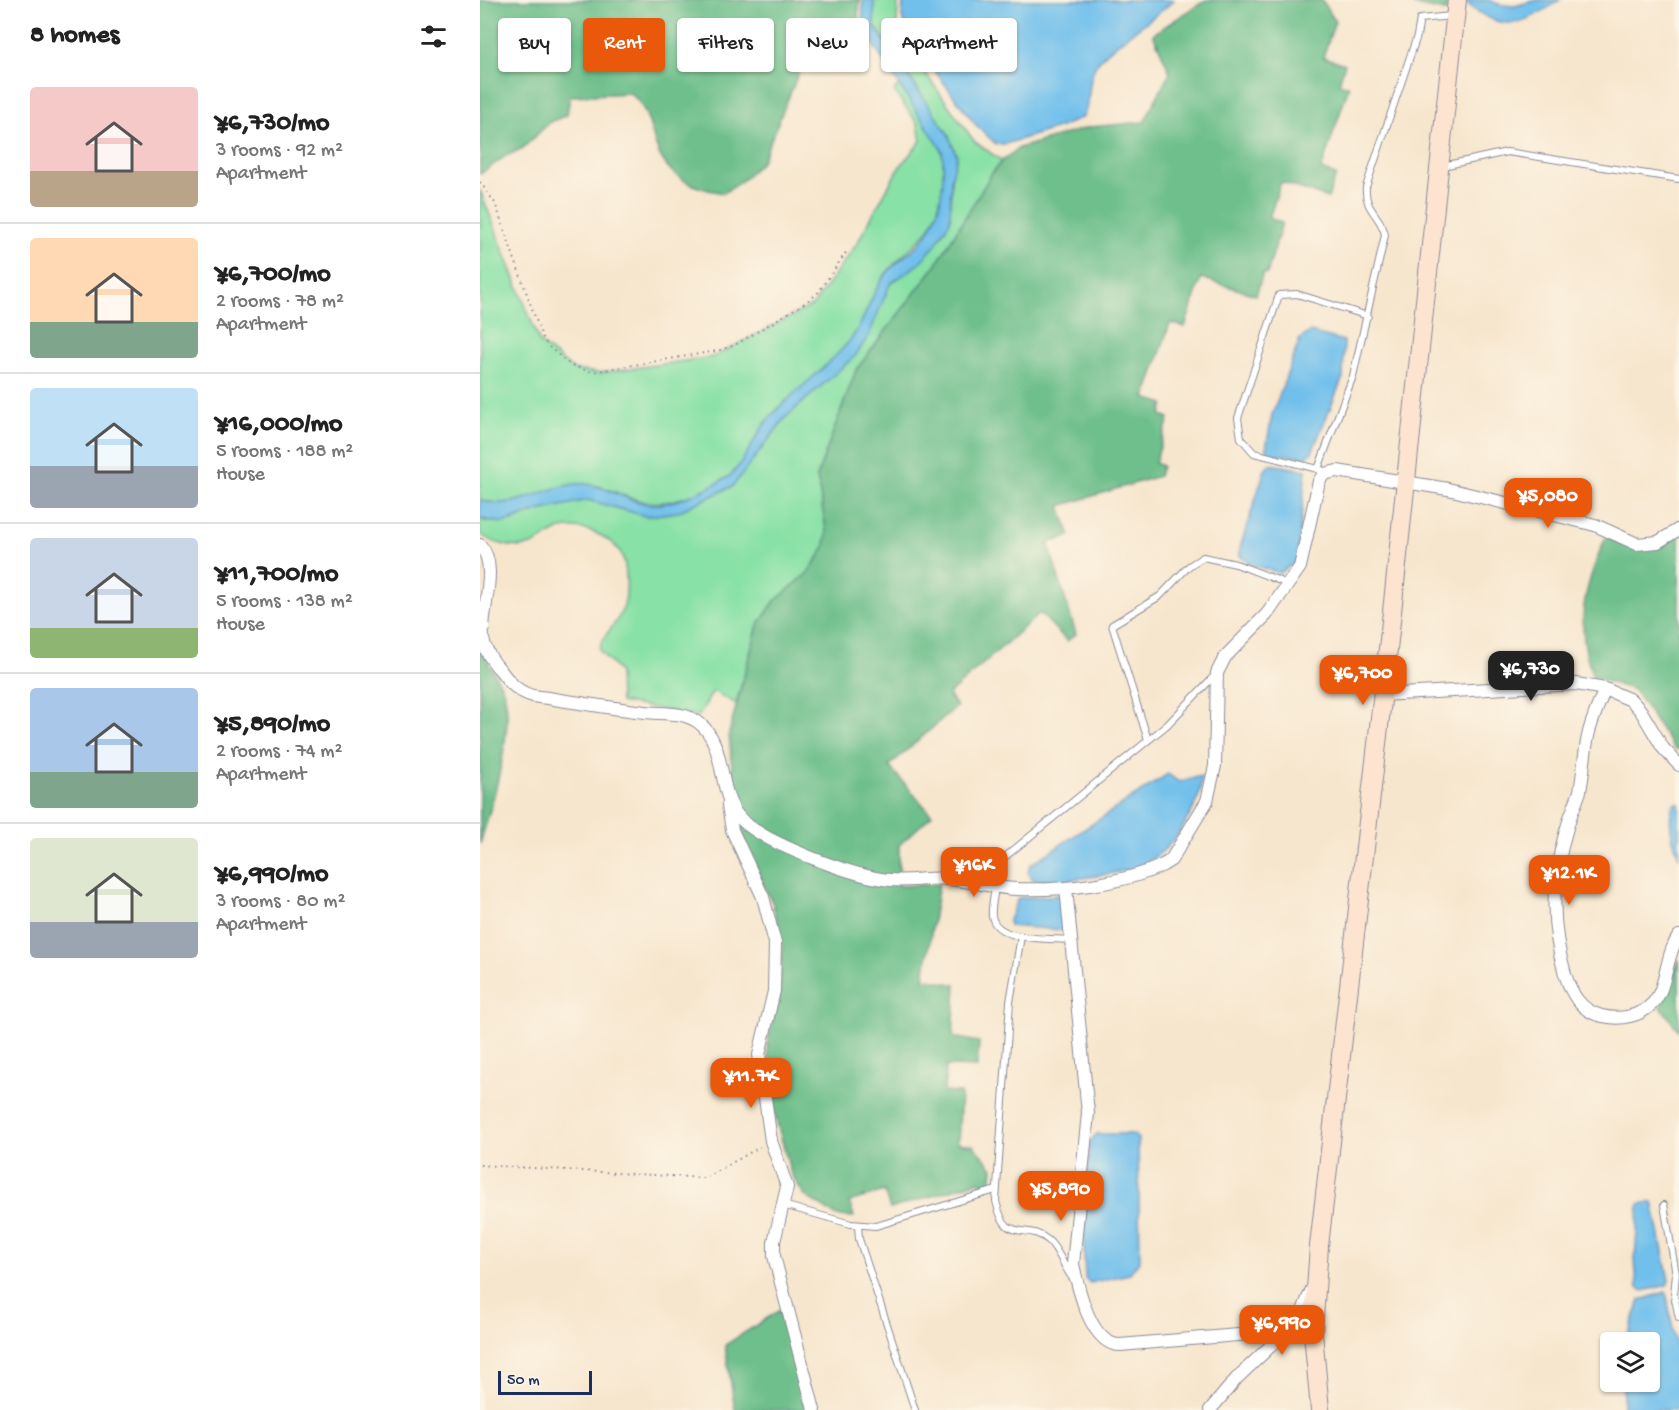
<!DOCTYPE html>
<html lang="en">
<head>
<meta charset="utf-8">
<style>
	:root { --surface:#fff; --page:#f6f6f6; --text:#222; --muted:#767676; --line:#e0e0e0; --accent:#ea580c }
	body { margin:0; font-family:"Gochi Hand",sans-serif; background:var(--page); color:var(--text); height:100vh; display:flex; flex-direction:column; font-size:22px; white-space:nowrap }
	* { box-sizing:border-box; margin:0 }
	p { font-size:20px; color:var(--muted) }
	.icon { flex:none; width:33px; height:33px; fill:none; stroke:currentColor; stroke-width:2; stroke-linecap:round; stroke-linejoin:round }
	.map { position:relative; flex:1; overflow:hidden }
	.side { display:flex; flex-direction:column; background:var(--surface); width:480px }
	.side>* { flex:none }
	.guide { position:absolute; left:18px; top:18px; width:570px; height:54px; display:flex; gap:12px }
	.tools { position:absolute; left:1120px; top:1332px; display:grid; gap:12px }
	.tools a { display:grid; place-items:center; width:60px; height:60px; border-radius:6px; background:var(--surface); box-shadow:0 2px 4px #0004; font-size:30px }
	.scale { position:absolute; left:18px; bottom:15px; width:94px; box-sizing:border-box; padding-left:6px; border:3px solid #1b2f5e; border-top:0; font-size:16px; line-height:21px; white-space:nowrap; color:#1b2f5e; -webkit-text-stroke:4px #fcf5e5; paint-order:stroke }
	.price { position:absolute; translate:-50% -51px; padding:0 14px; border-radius:12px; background:var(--accent); color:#fff; font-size:20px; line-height:39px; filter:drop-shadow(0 2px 3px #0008) }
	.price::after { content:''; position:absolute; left:50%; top:36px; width:18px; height:14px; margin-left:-9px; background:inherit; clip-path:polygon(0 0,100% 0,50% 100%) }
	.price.on { background:#222; color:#fff }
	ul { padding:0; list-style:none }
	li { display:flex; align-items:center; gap:18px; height:150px; padding:0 30px }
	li+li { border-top:2px solid var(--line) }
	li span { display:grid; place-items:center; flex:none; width:168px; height:120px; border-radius:6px; color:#555 }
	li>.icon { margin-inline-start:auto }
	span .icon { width:72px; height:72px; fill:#fffc; stroke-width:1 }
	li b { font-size:26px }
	h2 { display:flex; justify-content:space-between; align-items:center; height:72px; padding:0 30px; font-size:26px }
	.chip { padding:0 21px; border-radius:6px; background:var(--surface); box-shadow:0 2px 4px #0004; font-size:21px; line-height:54px }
	.chip.on { background:var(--accent); color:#fff }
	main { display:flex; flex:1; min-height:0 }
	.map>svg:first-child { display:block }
</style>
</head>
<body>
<main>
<section class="side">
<h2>8 homes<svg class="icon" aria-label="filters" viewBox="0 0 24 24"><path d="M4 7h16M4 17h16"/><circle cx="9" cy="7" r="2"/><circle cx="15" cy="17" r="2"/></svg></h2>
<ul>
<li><span style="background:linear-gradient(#f6c9c9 70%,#b9a48a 0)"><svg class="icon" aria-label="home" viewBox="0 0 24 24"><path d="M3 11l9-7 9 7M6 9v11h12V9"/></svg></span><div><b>¥6,730/mo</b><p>3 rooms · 92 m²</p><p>Apartment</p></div></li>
<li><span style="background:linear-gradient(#ffd9b3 70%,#7fa58c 0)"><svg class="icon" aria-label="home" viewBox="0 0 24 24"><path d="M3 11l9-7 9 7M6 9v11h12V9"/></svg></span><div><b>¥6,700/mo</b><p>2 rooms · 78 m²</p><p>Apartment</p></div></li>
<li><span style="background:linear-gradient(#bfe0f5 65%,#9aa5b1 0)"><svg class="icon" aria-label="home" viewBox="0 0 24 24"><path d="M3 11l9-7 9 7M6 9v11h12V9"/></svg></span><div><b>¥16,000/mo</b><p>5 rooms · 188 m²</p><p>House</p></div></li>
<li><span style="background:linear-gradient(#c9d6e8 75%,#8fb573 0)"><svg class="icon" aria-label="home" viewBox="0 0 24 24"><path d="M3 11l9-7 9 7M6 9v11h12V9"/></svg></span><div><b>¥11,700/mo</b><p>5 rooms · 138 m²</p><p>House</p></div></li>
<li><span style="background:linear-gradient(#a9c7e8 70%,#7fa58c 0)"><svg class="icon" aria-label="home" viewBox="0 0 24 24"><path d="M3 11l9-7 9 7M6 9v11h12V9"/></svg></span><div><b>¥5,890/mo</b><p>2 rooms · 74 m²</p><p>Apartment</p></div></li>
<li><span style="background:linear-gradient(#dfe7d0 70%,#9aa5b1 0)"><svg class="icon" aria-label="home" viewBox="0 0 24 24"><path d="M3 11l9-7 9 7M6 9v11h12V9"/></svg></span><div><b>¥6,990/mo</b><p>3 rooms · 80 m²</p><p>Apartment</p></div></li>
</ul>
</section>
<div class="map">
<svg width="1199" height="1410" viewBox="0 0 1199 1410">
	<rect width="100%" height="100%" fill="#fcf5e5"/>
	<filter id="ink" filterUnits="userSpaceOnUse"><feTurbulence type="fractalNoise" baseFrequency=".0167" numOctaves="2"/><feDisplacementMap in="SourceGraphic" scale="12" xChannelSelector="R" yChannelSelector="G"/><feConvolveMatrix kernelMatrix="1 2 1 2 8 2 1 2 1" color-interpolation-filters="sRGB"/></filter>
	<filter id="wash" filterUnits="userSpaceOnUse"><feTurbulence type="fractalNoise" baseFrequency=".008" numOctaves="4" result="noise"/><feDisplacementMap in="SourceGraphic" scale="24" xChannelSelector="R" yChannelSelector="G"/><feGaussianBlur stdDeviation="1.35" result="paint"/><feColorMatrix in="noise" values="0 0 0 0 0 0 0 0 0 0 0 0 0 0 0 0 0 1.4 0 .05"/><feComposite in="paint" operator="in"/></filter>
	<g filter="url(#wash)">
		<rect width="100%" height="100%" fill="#f7e6ce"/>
		<g fill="#88e1a6" stroke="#528882" stroke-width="1.5">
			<path d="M394 0H418L417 24 423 42 494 141 522 161 456 265 376 370 337 476 347 534 344 549 328 573 295 601 278 625 256 704 233 691 219 716 140 702 139 672 119 650C122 632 144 622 146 594 148 561 144 545 113 532 103 528 91 527 81 529 69 533 60 543 48 546 32 549 13 543 0 534V519L7 522 33 521 57 511 108 500 166 516 197 512 253 486 305 418 376 355 410 284 437 265 470 221 471 179 477 156 468 134 394 24Z"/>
			<path d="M419 85C432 104 454 130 461 150 466 162 463 183 461 195 455 237 431 244 408 271 391 291 387 319 371 339 349 368 317 388 292 415 276 432 266 462 252 475 240 485 217 493 202 498 150 515 137 479 93 485 63 489 31 511 0 500V190L60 343 94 370 119 373 233 357 333 305 376 245 418 169 441 141 438 124 414 91Z"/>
		</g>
		<g fill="#6ebf8b" stroke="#447774" stroke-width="1.5">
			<path d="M0 0H380L378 15 381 38 322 65 282 161 264 179 244 193C214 189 186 176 176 146 169 125 168 108 150 93L90 96 87 115 70 122 43 148 26 156 0 174Z"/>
			<polygon points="726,0 842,0 855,21 843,57 865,64 859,83 869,86 841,170 856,175 848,198 801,182 789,218 802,223 787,274 783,273 776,295 721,278 705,327 690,323 665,398 684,404 681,415 689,418 675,463 682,466 679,476 580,506 590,536 568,543 596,634 587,641 560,613 468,695 477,706 409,766 452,815 419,845 419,886 459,884 444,978 476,985 473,1037 499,1042 497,1067 466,1066 464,1092 481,1093 478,1143 493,1145 513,1168 512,1178 502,1188 500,1181 410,1209 404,1191 369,1202 374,1217 357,1216 325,1196 311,1174 295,1115 288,1069 288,1039 298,1001 303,948 293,904 258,837 249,733 278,625 295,601 328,573 344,549 347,534 337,476 376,370 456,265 512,173 522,161 539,148 610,127 664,122 690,72 673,34"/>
			<polygon points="936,0 968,0 966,11 934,5"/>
			<path d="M1199 534V749L1195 750 1154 690 1113 677C1094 623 1104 587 1126 537 1159 547 1168 555 1199 534Z"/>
			<path d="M0 647C6 661 15 673 22 687 38 721 11 808 0 844Z"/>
			<polygon points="1199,959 1199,1031 1181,1007"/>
			<polygon points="300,1310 327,1410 255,1410 245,1345"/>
		</g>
		<g fill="#71c0ec" stroke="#4678a5" stroke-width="1.5">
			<path d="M383 0H394V25L468 134 477 156 471 179 470 221 454 247 437 265 410 284 389 335 376 355 305 418 253 486 197 512 166 516 108 500 57 511 23 523 0 519V500C37 513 70 481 106 484 133 487 153 507 180 504 203 501 229 488 248 477 262 469 277 430 292 415 317 388 348 368 371 339 387 319 391 291 408 272 417 261 429 254 438 245 461 223 466 179 462 150L382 28Z"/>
			<path d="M423 0H694C674 20 626 46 615 67 607 82 611 102 603 117L581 127 525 144H516L495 124 429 37 422 18Z"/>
			<path d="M983 0H1008L1021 5 1035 6 1057 0H1080C1040 27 1022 34 983 0Z"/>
			<polygon points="830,332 864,341 863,377 832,452 826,457 792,454 786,449 792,415 820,339"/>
			<polygon points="789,464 826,470 817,561 800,573 771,565 760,556 760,548 784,472"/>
			<path d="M688 774 699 782 721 776C722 791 717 802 710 815 682 868 651 871 596 879 583 881 563 885 551 878L548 872 550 865Z"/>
			<path d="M1199 803V857C1193 843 1186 817 1194 804Z"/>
			<polygon points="581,895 583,899 584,927 582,930 529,926 529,920 538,898"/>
			<polygon points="617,1134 653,1134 658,1139 660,1260 649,1274 610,1283 605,1278 603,1233 610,1141"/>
			<polygon points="1173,1202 1189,1281 1187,1285 1163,1291 1157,1287 1155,1259 1159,1204"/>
			<polygon points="1186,1292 1199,1361 1199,1410 1143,1410 1143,1382 1170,1382 1170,1342 1146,1342 1160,1300"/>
		</g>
	</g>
	<g filter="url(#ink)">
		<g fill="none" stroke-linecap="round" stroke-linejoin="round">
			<defs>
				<g id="lane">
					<polyline points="963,166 1027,152 1199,179"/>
					<path d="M838 469 873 376 905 235C902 216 884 211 886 187L937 36 940 19 972 16"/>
					<polyline points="842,470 774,453 761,438 758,418 799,295 817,294 888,316"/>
					<polyline points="668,740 632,625 680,596 709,566 723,557 756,564 808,584"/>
					<polyline points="493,883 687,725 735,675"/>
					<path d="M515 887C514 896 511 907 512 916 516 942 570 938 590 940"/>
					<path d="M541 936 530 1002 516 1201C526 1246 545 1221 568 1240 579 1249 584 1269 594 1280"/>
					<polyline points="303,1205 371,1224 396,1226 516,1190"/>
					<polyline points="1184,1205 1196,1274 1194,1295 1199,1318"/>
					<polyline points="378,1225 379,1239 435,1410"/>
				</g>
				<g id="street">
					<path d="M0 545C20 566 0 612 3 639 5 652 13 662 21 671 30 683 38 692 53 696 90 701 128 708 165 712 183 714 202 711 218 722 250 746 234 796 264 822 290 845 375 877 410 880 430 882 450 877 469 879 492 881 514 888 536 889 580 891 644 884 683 865L691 860 727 801 735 766 737 673 745 657 787 614 820 567 839 481 844 474 857 471 968 489 1115 525 1157 544 1178 542 1199 529"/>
					<path d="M1125 689C1119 703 1113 717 1109 732 1104 751 1104 771 1100 791 1097 801 1092 811 1089 821 1072 875 1069 919 1085 974 1091 993 1100 1011 1122 1016 1140 1020 1160 1017 1173 1003 1187 988 1185 955 1199 936"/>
					<polyline points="902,695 1096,684 1125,689 1151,700 1161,711 1183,748 1199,765"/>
					<polyline points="248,805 252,830 283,897 295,943 294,991 279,1055 291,1141 307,1187 294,1242 294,1256 334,1410"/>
					<path d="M586 888 608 1113 593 1264C598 1288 611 1345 640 1345L806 1331"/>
					<polyline points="730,1410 757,1378 820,1318 832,1289"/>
				</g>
				<polyline id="secondary" points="840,1410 833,1333 839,1246 909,640 977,0"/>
			</defs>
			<use href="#lane" stroke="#898a96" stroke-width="8"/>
			<use href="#street" stroke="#898a96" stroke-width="14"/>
			<use href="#secondary" stroke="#898a96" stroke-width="20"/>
			<g stroke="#898a96" stroke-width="2" stroke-dasharray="1.5 4.5" stroke-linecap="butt">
				<polyline points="0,182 15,203 62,337 68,346 90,365 112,372 237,351 255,345 323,304 337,294 367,251"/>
				<polyline points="0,1165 225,1178 280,1147"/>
			</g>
			<use href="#lane" stroke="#fff" stroke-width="6"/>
			<use href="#street" stroke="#fff" stroke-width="12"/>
			<use href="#secondary" stroke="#fde4d0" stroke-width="18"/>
		</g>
	</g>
</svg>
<div class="tools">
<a><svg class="icon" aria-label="layers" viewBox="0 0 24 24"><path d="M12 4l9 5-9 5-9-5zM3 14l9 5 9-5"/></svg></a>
</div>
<div class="scale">50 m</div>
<b class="price" style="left:1068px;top:529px">¥5,080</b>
<b class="price on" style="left:1051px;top:702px">¥6,730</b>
<b class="price" style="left:883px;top:706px">¥6,700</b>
<b class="price" style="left:494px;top:898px">¥16K</b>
<b class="price" style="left:1089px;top:906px">¥12.1K</b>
<b class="price" style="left:271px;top:1109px">¥11.7K</b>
<b class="price" style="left:581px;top:1222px">¥5,890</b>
<b class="price" style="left:802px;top:1356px">¥6,990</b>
<div class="guide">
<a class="chip">Buy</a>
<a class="chip on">Rent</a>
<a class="chip">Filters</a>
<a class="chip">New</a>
<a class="chip">Apartment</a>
</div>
</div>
</main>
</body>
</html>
